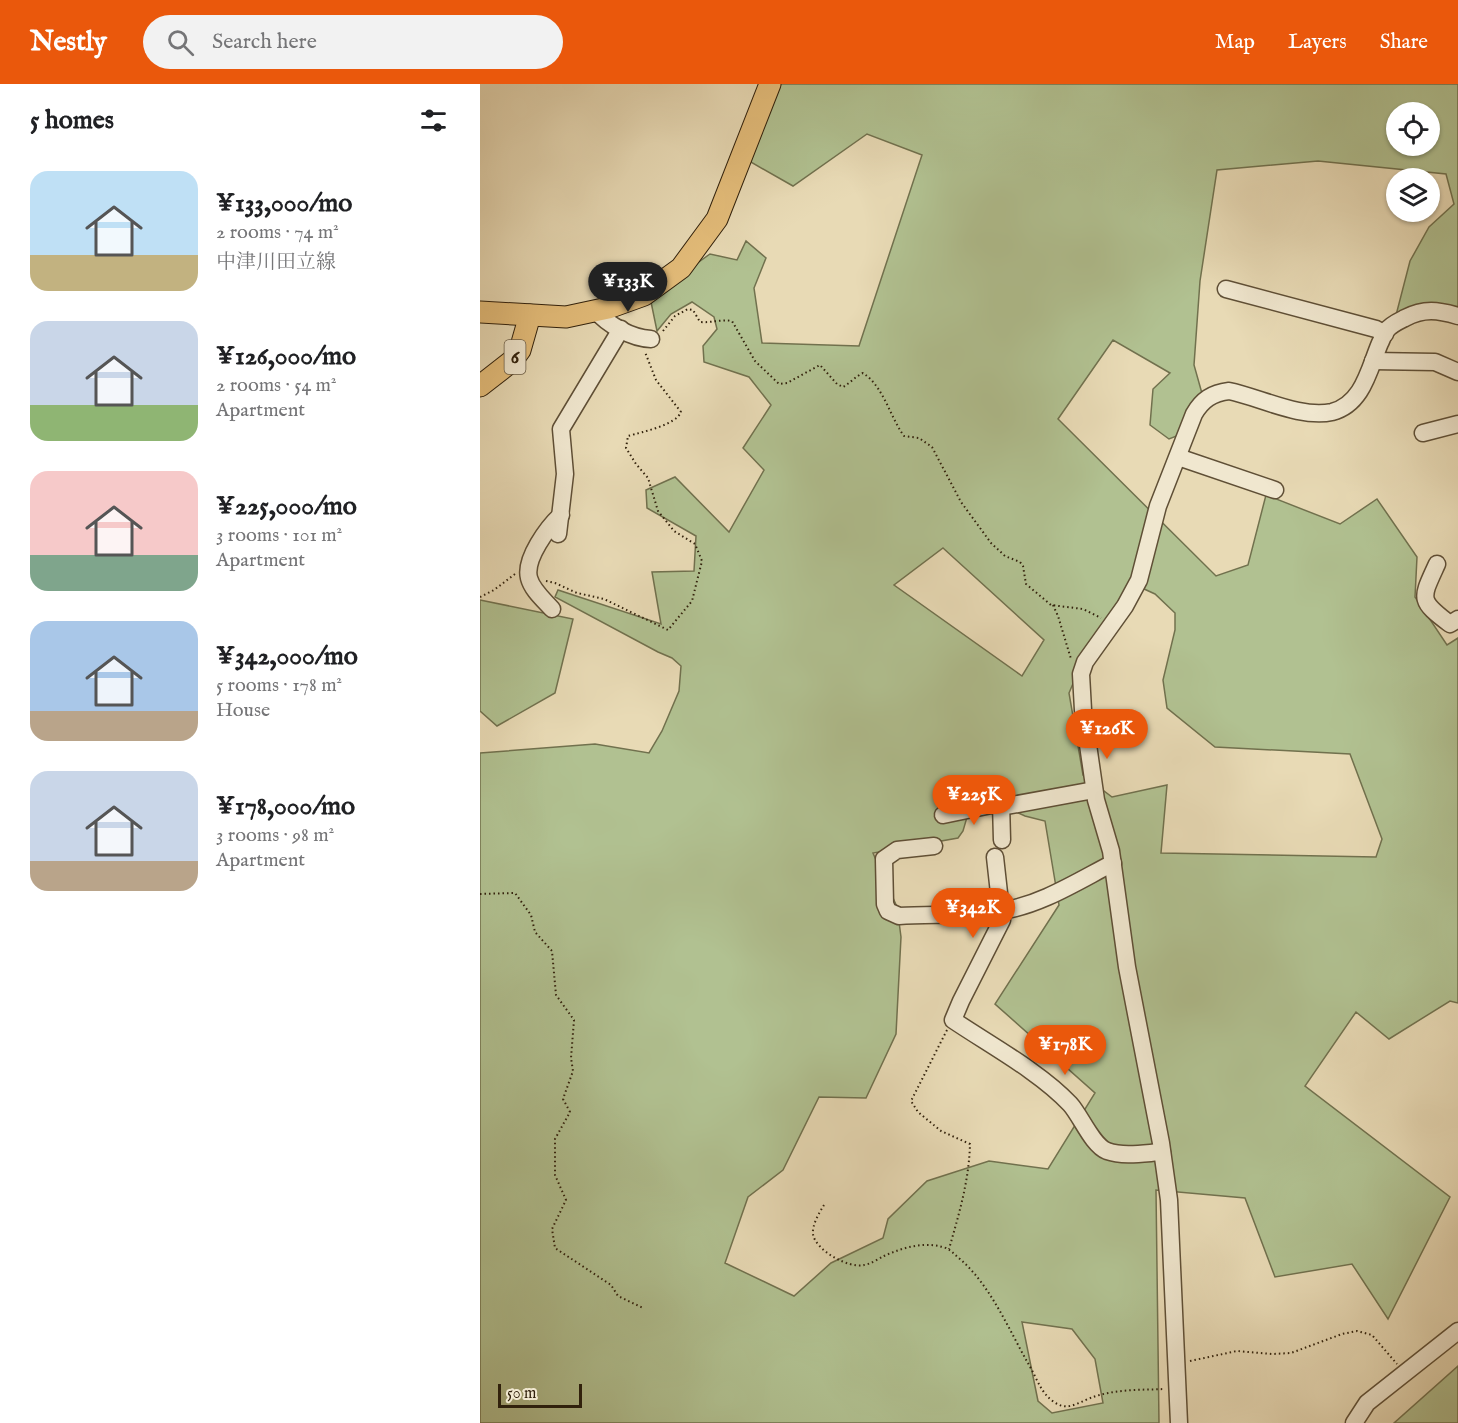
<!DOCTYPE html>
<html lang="en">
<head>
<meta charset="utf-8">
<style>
	:root { --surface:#fff; --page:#f2f2f2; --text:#202124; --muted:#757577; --accent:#ea580c }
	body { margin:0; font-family:"IM FELL English","Noto Serif JP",serif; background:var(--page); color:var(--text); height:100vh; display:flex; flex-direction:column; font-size:22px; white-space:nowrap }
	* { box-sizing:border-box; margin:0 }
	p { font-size:20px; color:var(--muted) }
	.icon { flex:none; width:33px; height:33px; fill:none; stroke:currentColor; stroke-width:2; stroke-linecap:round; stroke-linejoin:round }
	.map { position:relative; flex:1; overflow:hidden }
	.sheet { display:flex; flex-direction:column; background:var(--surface); width:480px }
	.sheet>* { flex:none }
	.buttons { position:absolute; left:906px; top:18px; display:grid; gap:12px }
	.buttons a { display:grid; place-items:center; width:54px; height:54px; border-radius:50%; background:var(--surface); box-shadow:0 2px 4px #0004; font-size:30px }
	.scale { position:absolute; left:18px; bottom:15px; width:84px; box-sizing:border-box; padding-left:6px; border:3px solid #31210c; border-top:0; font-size:16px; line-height:21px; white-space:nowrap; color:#31210c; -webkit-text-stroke:4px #f0e7cf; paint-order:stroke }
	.price { position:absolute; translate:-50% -51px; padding:0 14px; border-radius:21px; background:var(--accent); color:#fff; font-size:20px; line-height:39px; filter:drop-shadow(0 2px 3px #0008) }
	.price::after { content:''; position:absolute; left:50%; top:36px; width:18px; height:14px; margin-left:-9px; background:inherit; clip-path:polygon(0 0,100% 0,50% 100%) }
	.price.active { background:#222; color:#fff }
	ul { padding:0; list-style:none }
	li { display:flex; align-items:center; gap:18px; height:150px; padding:0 30px }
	li span { display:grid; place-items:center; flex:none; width:168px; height:120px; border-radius:18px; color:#555 }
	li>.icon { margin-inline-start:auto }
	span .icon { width:72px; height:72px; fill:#fffc; stroke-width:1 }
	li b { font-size:26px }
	h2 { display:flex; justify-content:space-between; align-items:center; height:72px; padding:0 30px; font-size:26px }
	header { display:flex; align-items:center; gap:36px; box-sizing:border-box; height:84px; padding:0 30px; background:var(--accent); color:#fff }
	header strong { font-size:28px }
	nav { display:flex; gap:33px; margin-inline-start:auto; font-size:21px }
	.search { width:420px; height:54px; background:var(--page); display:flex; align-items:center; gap:15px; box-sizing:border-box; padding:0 21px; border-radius:33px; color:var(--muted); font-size:22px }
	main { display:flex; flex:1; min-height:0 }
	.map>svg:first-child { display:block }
</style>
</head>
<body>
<header>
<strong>Nestly</strong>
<div class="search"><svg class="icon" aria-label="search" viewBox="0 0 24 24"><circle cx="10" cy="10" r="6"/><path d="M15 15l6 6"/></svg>Search here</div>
<nav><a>Map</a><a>Layers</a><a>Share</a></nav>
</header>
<main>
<section class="sheet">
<h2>5 homes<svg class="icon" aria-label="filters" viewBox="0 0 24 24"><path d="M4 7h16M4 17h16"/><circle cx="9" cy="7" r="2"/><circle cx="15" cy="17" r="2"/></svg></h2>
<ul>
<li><span style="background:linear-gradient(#bfe0f5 70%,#c2b280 0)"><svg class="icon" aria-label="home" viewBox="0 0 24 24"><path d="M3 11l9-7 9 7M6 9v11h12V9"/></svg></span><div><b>¥133,000/mo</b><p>2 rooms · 74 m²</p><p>中津川田立線</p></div></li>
<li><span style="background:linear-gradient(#c9d6e8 70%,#8fb573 0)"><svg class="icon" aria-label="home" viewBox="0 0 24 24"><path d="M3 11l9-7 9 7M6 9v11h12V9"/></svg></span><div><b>¥126,000/mo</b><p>2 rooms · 54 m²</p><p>Apartment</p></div></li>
<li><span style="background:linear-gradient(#f6c9c9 70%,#7fa58c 0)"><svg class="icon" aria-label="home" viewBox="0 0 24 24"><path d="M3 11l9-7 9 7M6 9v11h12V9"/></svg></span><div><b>¥225,000/mo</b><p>3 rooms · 101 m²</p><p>Apartment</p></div></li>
<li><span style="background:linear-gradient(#a9c7e8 75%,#b9a48a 0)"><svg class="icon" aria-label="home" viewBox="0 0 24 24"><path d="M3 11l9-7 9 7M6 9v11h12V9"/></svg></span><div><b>¥342,000/mo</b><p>5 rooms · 178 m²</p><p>House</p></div></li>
<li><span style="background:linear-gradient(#c9d6e8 75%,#b9a48a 0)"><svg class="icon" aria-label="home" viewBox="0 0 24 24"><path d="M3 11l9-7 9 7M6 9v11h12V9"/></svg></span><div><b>¥178,000/mo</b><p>3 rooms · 98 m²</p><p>Apartment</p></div></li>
</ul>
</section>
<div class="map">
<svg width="978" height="1339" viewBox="0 0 978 1339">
	<rect width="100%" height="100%" fill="#e8dab5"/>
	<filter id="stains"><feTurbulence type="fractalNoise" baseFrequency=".00333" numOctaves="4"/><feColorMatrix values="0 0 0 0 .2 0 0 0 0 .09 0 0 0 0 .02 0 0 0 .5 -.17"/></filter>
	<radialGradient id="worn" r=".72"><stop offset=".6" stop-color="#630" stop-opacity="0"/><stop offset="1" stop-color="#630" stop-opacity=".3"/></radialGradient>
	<g fill="#b1c191" stroke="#71714e" stroke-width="1.5" fill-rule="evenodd">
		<path d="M301 0H978V224L915 235 930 177 949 143 974 120 966 90 838 77 737 86 720 197 714 281 723 313 702 350 689 355 670 341 673 305 690 289 633 256 578 335 736 492 768 481 786 411 860 440 897 415 937 473 935 513 967 561 978 554V919L970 917 909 955 876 928 825 1002 970 1113 908 1235 872 1180 795 1193 765 1114 676 1106 679 1339H0V669L115 660 169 669 182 647 199 607 201 582 192 574 178 568 75 513 78 506 181 540 172 488 214 487 216 452 167 424 166 406 195 393 249 448 284 386 263 364 291 321 269 293 224 278 223 262 237 245 234 233 212 218 191 230 177 247 170 213 230 170 257 176 266 157 286 174 274 204 282 259 379 262 442 71 387 50 313 102 269 77ZM916 28H950V62H916ZM463 464 564 556 542 592 414 501ZM651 499 675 510 695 529V546L683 596 687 624 735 663 870 670 902 755 896 773 681 769 687 701 632 713 603 691 589 609 612 555ZM494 709 545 732 565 737 579 821 515 920 615 1009 568 1085 509 1077 447 1097 408 1135 403 1154 351 1179 314 1212 245 1179 268 1113 303 1086 339 1013 386 1014 416 950 421 853 417 823 393 769 478 754 483 747ZM542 1238 592 1245 615 1275 623 1319 572 1329 558 1317Z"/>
		<polygon points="0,516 93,535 75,609 17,642 0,627"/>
		<polygon points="978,1282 978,1339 914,1339"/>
	</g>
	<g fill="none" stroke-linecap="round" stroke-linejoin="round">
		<defs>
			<g id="minor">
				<polyline points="746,205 896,245 905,250"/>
				<path d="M115 226C128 241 151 254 171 255"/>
				<polyline points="893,277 955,278 978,288"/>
				<polyline points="943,349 978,340"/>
				<polyline points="698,373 795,406"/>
				<polyline points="78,450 85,390 81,345 141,245"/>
				<path d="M957 480C941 515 938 516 970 540L978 535"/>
				<path d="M72 525C64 516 52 506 49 494 44 475 68 443 81 431"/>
				<polyline points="521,723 614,706"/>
				<polyline points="463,731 521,719 522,756"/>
				<path d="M454 762 417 766 404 775 405 820 408 827 419 832C452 830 488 832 521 827 561 821 598 797 633 779"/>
				<path d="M515 773 522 836 481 917 473 936C510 961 560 988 590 1020 601 1032 612 1061 627 1067 644 1073 665 1069 682 1068"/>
				<path d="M699 1339 689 1116 681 1059 647 883 631 767 616 716 603 626 601 590 605 578 645 522 659 496 678 422 714 330C722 316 732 309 749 307 779 313 821 335 852 328 883 320 889 285 900 259 902 256 903 250 906 247 910 241 919 237 925 234 944 224 958 226 978 232"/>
				<polyline points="874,1339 887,1319 978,1247"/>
			</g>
			<g id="major">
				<polyline points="0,228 86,233 128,224 164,211 201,184 237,135 290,0"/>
				<polyline points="0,302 32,277 40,266 50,231"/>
			</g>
		</defs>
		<use href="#minor" stroke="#5f4f36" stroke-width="19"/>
		<use href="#major" stroke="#31210c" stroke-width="23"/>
		<g stroke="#31210c" stroke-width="2" stroke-dasharray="1.5 3" stroke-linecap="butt">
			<path d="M183 247 195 232 208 225 213 226 220 238C232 239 241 235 252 237L275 277 299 300 307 299 340 281 357 300 363 303C370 299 376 292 383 289 404 303 410 333 424 352L439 354 452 363 481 418 511 459 525 472 540 478 543 482 546 500 571 521 603 525 621 534"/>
			<path d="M66 497 75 499 97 509 124 515 188 546 212 517 222 477 215 460 194 447 178 427 168 394 156 380 146 364 148 352C162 348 196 341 201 328L176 296 165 268"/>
			<polyline points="0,513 14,506 35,490"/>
			<polyline points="573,521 578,532 591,575"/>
			<polyline points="0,810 35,809 51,831 55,848 72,867 76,911 94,936 91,974 93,987 83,1015 90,1028 75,1055 75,1091 86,1116 72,1145 75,1164 131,1201 138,1212 163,1224"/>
			<path d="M467 946 431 1017 438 1028 461 1047 490 1060C489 1097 479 1130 469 1165"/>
			<path d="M344 1121C339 1129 332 1141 333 1150 335 1166 369 1185 384 1181 391 1180 398 1175 404 1172 424 1163 445 1157 466 1164 471 1166 475 1171 480 1175 511 1202 529 1246 549 1281 555 1291 559 1303 567 1312 571 1316 577 1321 583 1322 592 1324 604 1316 613 1313 636 1305 661 1306 685 1305"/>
			<polyline points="710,1277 757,1267 792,1270 811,1269 862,1250 877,1247 892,1251 917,1280"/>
		</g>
		<use href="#minor" stroke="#f0e7cf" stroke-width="16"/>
		<use href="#major" stroke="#e4bd7a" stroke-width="21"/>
	</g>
	<g text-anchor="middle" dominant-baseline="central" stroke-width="6" stroke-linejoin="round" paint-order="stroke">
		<rect fill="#f0e7cf" stroke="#6a5c46" stroke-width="1.5" x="24.5" y="256" width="21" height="34" rx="4.5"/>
		<g font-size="20" font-weight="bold" fill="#31210c">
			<text x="35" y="273">6</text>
		</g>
	</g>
	<rect width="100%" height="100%" filter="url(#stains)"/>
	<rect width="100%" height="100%" fill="url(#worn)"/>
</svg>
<div class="buttons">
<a><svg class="icon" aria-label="locate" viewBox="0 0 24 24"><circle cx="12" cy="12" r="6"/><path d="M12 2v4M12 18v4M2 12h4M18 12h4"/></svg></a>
<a><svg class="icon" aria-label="layers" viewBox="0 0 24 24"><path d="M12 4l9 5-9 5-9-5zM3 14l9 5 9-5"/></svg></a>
</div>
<div class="scale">50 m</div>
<b class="price active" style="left:148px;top:229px">¥133K</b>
<b class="price" style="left:627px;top:676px">¥126K</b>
<b class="price" style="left:494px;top:742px">¥225K</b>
<b class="price" style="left:493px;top:855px">¥342K</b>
<b class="price" style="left:585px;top:992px">¥178K</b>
</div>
</main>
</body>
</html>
